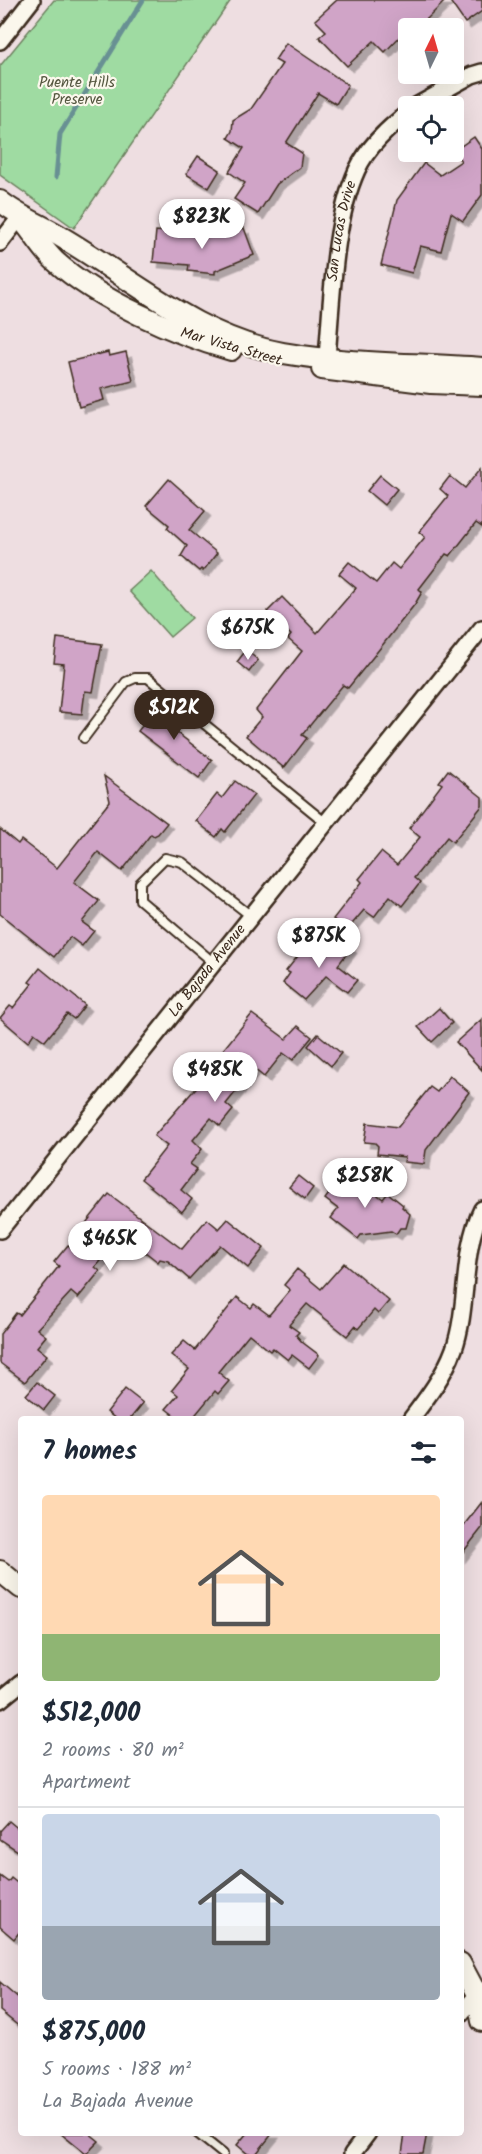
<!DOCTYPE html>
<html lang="en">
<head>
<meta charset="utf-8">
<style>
	:root { --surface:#fff; --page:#f6f6f7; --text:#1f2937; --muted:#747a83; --line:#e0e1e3; --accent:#3b2a1e }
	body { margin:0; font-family:Kalam,sans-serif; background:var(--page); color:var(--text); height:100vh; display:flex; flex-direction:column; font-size:22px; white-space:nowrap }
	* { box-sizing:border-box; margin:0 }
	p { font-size:20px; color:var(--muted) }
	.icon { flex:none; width:33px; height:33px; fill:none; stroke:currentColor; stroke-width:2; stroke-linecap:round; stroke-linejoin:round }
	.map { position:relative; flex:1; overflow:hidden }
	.panel { position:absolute; left:18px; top:1416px; width:446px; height:720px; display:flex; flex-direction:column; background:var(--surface); border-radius:6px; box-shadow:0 6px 24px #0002 }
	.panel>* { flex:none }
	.needle { width:39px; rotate:5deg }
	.controls { position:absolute; left:398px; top:18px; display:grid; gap:12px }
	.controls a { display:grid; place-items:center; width:66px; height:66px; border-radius:6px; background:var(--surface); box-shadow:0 6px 24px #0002; font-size:30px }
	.price { position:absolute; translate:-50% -51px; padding:0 14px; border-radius:21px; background:#fff; color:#222; font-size:20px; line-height:39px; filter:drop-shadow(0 2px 3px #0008) }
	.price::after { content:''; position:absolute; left:50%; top:36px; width:18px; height:14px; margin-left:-9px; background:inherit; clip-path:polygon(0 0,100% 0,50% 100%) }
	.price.current { background:var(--accent); color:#fff }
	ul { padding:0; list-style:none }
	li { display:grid; align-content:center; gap:12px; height:318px; padding:0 24px }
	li+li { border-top:2px solid var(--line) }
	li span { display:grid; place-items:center; height:186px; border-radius:6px; color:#555 }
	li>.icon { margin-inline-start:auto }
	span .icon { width:108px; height:108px; fill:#fffc; stroke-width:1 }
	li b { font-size:26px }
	h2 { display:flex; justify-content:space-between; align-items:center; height:72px; padding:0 24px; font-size:26px }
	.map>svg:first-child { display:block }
</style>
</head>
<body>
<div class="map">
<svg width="482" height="2154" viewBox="0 0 482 2154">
	<defs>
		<filter id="shadow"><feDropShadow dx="5.5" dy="5.5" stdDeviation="0" flood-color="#0004"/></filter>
	</defs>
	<rect width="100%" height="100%" fill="#eedee1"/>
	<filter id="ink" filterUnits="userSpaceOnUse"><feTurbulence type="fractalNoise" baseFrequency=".0167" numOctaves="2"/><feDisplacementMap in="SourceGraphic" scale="12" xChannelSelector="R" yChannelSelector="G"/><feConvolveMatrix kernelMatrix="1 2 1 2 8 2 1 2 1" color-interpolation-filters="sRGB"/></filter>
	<g filter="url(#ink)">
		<g fill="#9fdba2" stroke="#6d8260" stroke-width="1.5">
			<polygon points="54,0 231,0 74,228 0,175 0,66"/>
			<polygon points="151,571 192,618 170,637 129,591"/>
		</g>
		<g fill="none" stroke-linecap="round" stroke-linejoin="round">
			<polyline stroke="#679093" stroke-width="5" points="56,177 60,134 143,0"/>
		</g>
		<g fill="#d0a4c7" stroke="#3b2a1e" stroke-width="1.5" filter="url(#shadow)">
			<polygon points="337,0 446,0 427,19 408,28 385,52 374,41 347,66 319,37 326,31 315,20"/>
			<polygon points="449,0 482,0 482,11 465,23"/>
			<polygon points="286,43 348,85 336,104 318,93 286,143 302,153 300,167 277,184 258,214 234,199 245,183 229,172 244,148 228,138 232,131 233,120 251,109 282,64 275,60"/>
			<polygon points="474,137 482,149 482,195 463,221 451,213 441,251 420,246 412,273 381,265 397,200 424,163 440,175 461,161 454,151"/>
			<polygon points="198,156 220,170 209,188 186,174"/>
			<polygon points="244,228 254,255 215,271 215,274 188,271 189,265 153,262 156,231 220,237"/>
			<polygon points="108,352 109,356 126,352 133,381 101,389 104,400 79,407 68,362"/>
			<polygon points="482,467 482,527 476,523 450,556 446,554 419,589 422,592 415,604 373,657 348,688 343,685 302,735 307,738 284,768 246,736 262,717 256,710 302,651 288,639 291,635 267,612 282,597 317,633 356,588 339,574 349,562 376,583 392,563 399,569 425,537 419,532 448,496 440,489 450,476 465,488"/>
			<polygon points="380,475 397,489 384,505 367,491"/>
			<polygon points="169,479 205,511 189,530 217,553 203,571 201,569 199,571 181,556 187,546 167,528 169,525 146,506"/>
			<polygon points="57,638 102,644 93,692 85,691 82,714 59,712 64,664 54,663"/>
			<polygon points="246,650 258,660 249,672 237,662"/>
			<polygon points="159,704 178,718 171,728 212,760 199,778 138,731"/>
			<polygon points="448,770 482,797 482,806 453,842 447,837 414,878 420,883 402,906 390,896 374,917 364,910 347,930 333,919 362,882 359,879 381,852 397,865 420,837 409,828 442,784 439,782"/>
			<polygon points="104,776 167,823 158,834 154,836 151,834 122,871 98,852 74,882 99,901 82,922 94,931 82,946 70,937 54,957 0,914 0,829 18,844 21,840 57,868 110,801"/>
			<polygon points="235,781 254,795 225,832 222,829 216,837 196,821 217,794 222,798"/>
			<polygon points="336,936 351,948 338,965 357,980 347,992 326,976 304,1000 283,983 290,973 286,971 305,947 308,949 311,945 322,954"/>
			<polygon points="40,968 85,1005 74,1019 67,1014 45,1041 34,1033 28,1042 0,1018 10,1006 13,1008 32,984 29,982"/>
			<polygon points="439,1008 452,1023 432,1042 418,1027"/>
			<polygon points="252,1014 286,1039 298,1026 312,1037 293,1060 283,1053 264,1077 254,1069 226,1104 233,1110 220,1126 211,1118 193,1140 202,1149 190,1164 197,1169 181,1190 192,1199 182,1212 141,1179 167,1146 154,1136 208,1074 205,1072"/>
			<polygon points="482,1019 482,1070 456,1042"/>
			<polygon points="318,1034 341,1053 331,1066 308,1046"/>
			<polygon points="450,1076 469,1092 426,1150 424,1164 404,1162 405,1157 377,1154 378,1146 375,1143 364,1142 367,1123 398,1127 430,1087 437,1092"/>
			<polygon points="346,1171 383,1199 388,1193 403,1205 402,1207 410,1214 406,1228 400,1228 396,1234 391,1231 361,1235 358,1239 331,1218 338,1209 325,1199"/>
			<polygon points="298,1176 313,1188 305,1199 289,1187"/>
			<polygon points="109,1194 182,1249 207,1219 219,1229 228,1219 264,1248 248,1268 220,1245 189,1279 168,1261 160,1259 158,1262 126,1237 123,1240 119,1237 95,1267 100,1271 78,1298 71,1292 37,1329 46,1336 37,1347 47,1355 25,1382 0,1363 0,1334 16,1313 20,1315 59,1266 54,1262 68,1245 73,1249 91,1226 86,1223"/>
			<polygon points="344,1263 389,1301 378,1314 374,1310 358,1329 355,1326 347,1336 307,1304 289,1325 299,1332 296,1335 302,1342 319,1355 309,1368 292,1355 288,1360 273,1348 270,1351 249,1334 218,1372 229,1381 218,1394 215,1391 192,1419 179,1419 166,1409 178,1395 172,1390 189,1369 171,1355 184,1341 195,1350 237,1297 251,1308 254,1304 269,1315 290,1290 284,1285 297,1269 321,1289"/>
			<polygon points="37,1382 55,1396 44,1410 26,1395"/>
			<polygon points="125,1389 143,1403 130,1419 116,1419 107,1412"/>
			<polygon points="482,1502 482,1528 460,1556 460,1530"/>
			<polygon points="9,1821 21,1831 21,1853 0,1839 0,1831"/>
			<polygon points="0,1876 8,1882 11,1878 21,1886 21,1930 14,1939 0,1927"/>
			<polygon points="0,1982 21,2000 21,2028 0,2011"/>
			<polygon points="60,2133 89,2133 99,2141 86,2154"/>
			<polygon points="247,2133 273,2133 256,2154 248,2154 237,2145"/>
			<polygon points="405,2133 427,2133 423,2154 402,2154"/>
		</g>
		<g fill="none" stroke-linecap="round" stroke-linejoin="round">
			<defs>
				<g id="service">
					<polyline points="84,738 126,682 135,678 148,678 326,823"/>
					<polyline points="214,963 140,900 140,883 165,858 182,862 251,916"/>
					<polyline points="197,2133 223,2154"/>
				</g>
				<g id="minor">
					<polyline points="0,41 32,0"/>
					<polyline points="416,106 472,75 482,72"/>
					<polyline points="0,243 20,217"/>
					<path id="s1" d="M326 368C332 308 332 225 357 170 367 148 389 127 408 113"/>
					<path id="s2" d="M0 1230 482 628"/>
					<path d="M411 1419C427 1398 445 1374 454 1349 469 1307 461 1251 482 1209"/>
					<polyline points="0,1700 21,1683"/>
					<polyline points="460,2015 481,1990"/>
					<polyline points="352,2154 368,2133"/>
				</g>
				<g id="tertiary">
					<path d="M0 201C20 217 42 225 63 238 134 280 198 338 283 353 347 364 417 363 482 368"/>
					<path d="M23 221C34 234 43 250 55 261 98 300 176 334 231 350"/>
					<polyline points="322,369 431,383 482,385"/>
					<polyline points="0,1571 21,1588"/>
					<polyline points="460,1963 477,1995 482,2021"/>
				</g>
			</defs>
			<use href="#service" stroke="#3b2a1e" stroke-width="12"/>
			<use href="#minor" stroke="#3b2a1e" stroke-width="20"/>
			<use href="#tertiary" stroke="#3b2a1e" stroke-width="24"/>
			<use href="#service" stroke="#fbf7ec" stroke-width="8"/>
			<use href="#minor" stroke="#fbf7ec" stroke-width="15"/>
			<use href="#tertiary" stroke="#fbf7ec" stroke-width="20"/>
		</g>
	</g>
	<g text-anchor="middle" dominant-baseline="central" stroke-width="4.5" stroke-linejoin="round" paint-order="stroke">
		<g font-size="15" fill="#54563f" stroke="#fbf7ec">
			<text x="77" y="83">Puente Hills<tspan x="77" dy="17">Preserve</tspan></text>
		</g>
		<g font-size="15" fill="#3b2a1e" stroke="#fbf7ec">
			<text stroke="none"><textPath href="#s1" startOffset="138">San Lucas Drive</textPath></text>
			<text transform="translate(231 347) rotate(16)">Mar Vista Street</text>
			<text stroke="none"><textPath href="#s2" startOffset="332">La Bajada Avenue</textPath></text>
		</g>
	</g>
</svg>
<div class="controls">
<a><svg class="needle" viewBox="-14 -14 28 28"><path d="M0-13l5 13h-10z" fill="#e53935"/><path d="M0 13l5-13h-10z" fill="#747a83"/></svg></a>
<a><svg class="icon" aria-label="locate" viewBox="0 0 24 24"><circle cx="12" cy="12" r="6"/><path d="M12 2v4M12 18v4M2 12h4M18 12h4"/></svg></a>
</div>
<b class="price" style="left:202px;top:250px">$823K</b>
<b class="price" style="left:248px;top:661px">$675K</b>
<b class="price current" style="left:174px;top:741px">$512K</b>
<b class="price" style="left:319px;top:969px">$875K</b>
<b class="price" style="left:215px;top:1103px">$485K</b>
<b class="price" style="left:365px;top:1209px">$258K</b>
<b class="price" style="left:110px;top:1272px">$465K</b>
<section class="panel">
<h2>7 homes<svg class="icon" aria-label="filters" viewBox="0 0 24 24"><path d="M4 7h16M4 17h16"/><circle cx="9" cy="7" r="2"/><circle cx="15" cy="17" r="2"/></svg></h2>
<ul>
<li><span style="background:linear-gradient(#ffd9b3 75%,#8fb573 0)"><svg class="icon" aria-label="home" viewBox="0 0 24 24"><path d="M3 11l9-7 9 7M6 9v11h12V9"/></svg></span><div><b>$512,000</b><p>2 rooms · 80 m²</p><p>Apartment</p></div></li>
<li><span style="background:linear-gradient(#c9d6e8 60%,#9aa5b1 0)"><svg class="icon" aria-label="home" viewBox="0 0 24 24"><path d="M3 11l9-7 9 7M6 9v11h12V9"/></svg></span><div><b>$875,000</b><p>5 rooms · 188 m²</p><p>La Bajada Avenue</p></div></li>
</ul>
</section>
</div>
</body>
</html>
